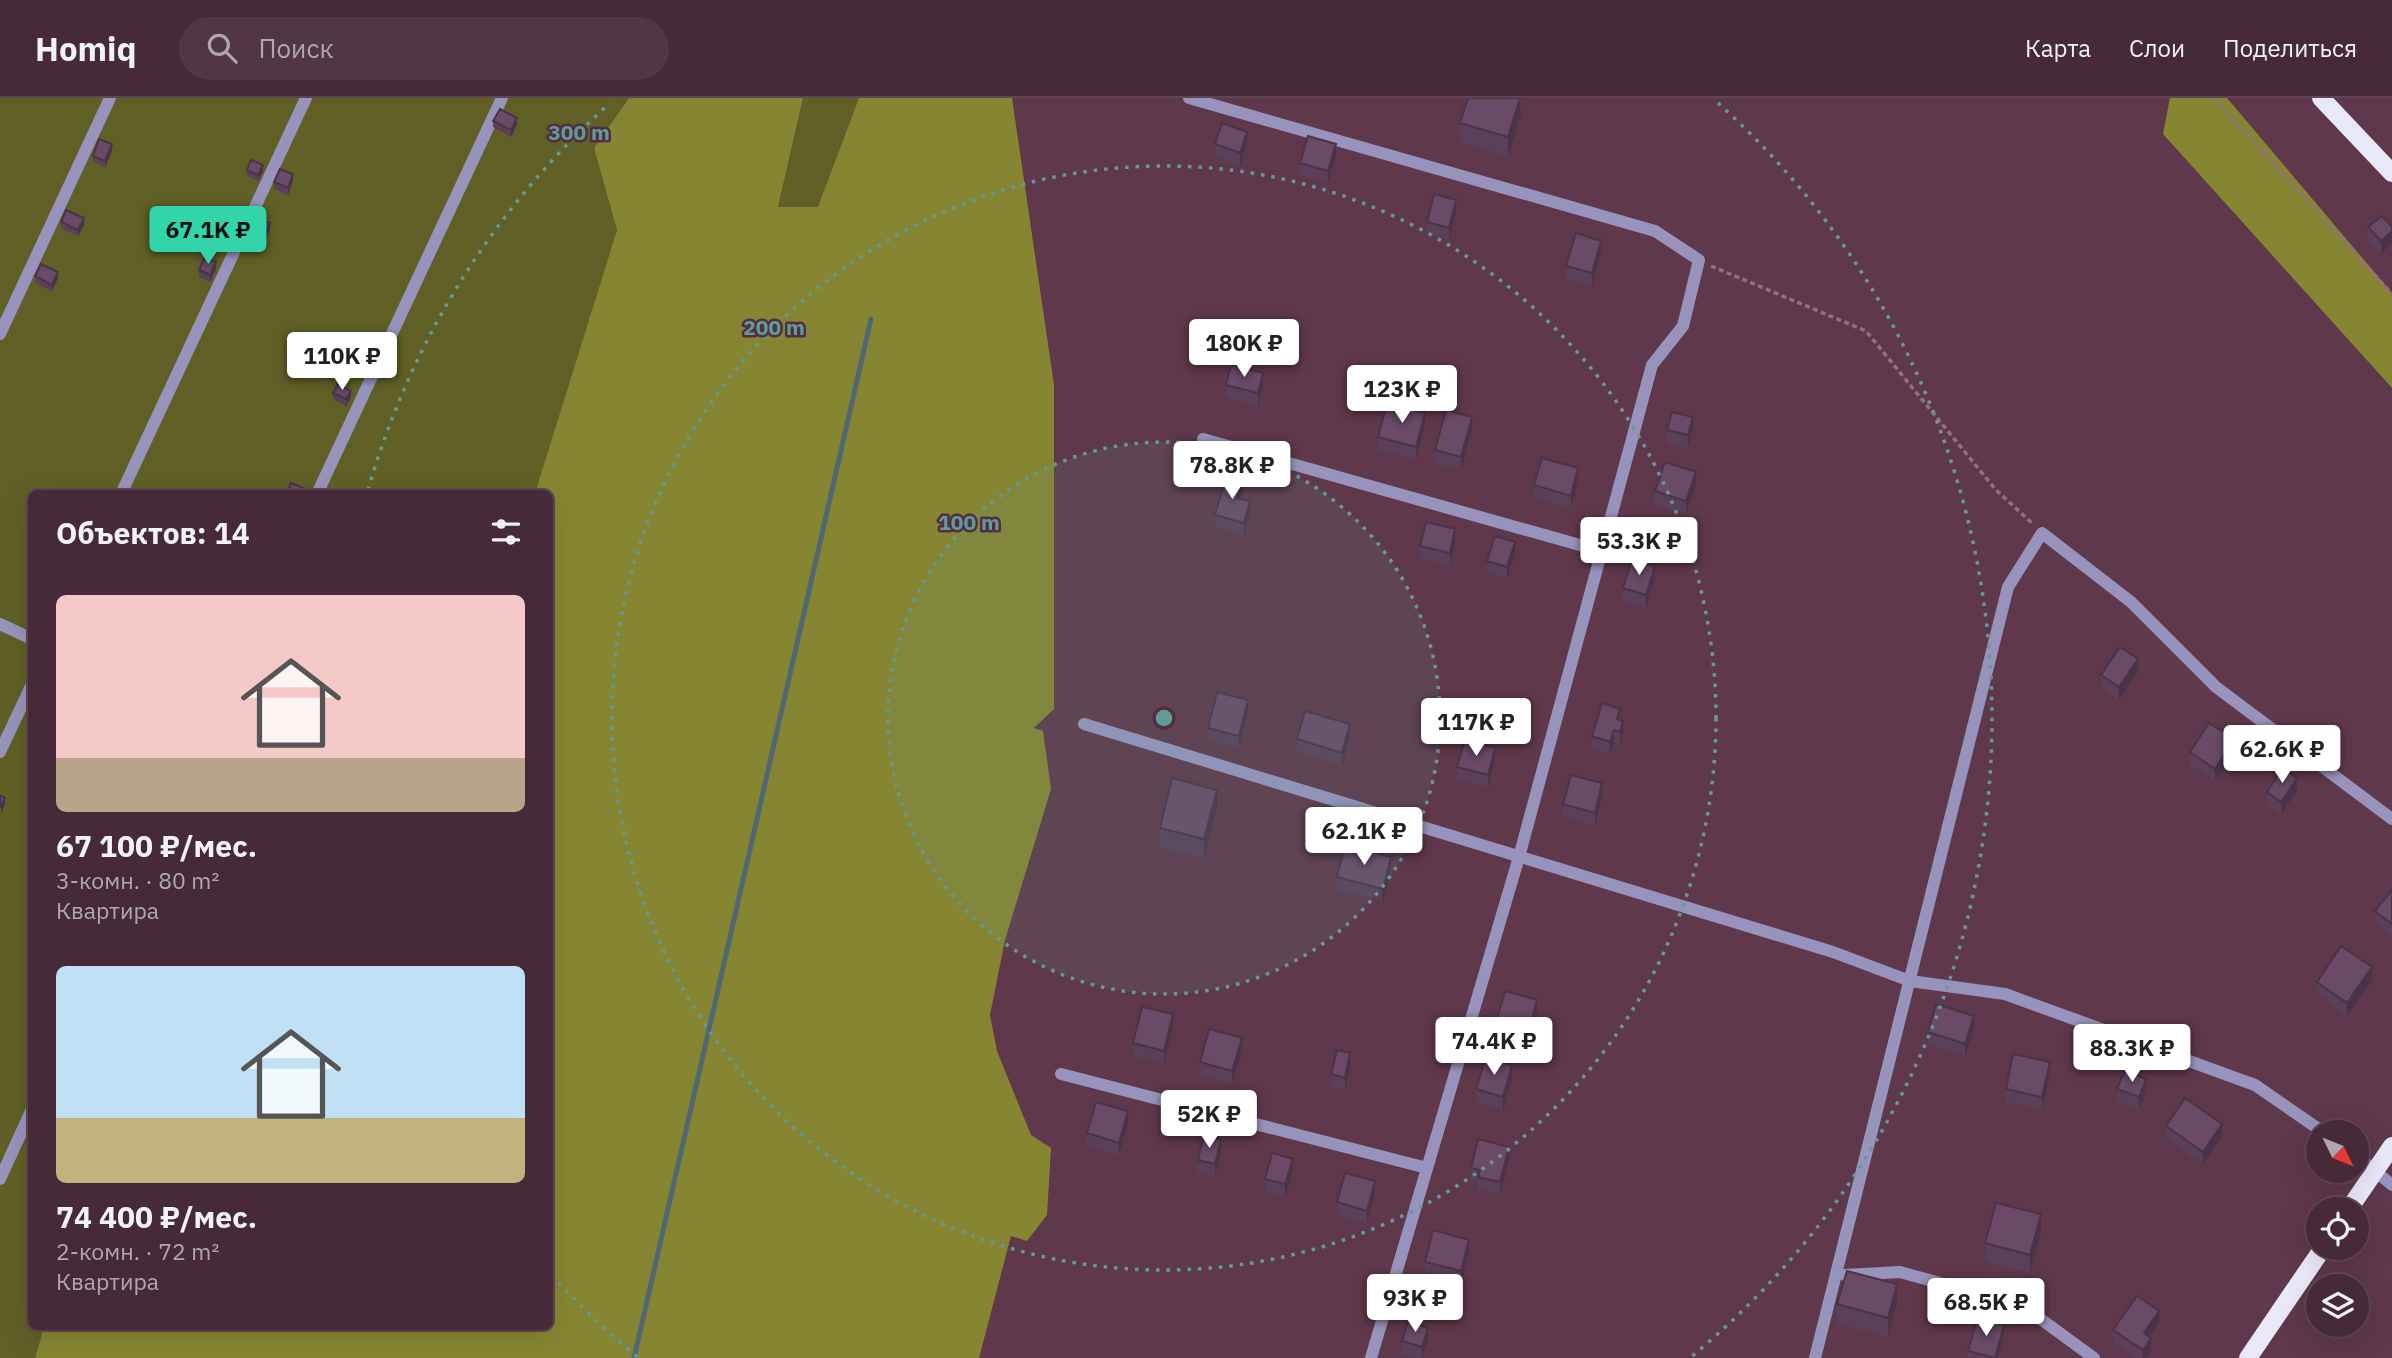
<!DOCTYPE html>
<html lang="ru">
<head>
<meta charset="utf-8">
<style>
	:root { --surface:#472a38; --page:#513643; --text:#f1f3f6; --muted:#b0a7ae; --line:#5f4653; --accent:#32d4a9 }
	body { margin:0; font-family:"IBM Plex Sans",sans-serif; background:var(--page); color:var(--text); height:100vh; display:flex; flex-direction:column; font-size:26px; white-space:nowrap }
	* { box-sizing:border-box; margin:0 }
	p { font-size:23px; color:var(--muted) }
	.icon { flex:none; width:38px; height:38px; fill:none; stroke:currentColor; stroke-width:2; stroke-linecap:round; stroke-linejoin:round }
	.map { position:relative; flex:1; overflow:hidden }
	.panel { position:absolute; left:28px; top:392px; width:525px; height:840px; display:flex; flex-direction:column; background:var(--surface); border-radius:10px; box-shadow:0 7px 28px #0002,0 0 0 2px var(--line) }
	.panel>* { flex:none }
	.needle { width:46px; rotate:133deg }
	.tools { position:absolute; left:2306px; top:1022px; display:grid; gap:14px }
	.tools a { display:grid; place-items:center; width:63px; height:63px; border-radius:50%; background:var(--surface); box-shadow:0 7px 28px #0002,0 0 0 2px var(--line); font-size:35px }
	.price { position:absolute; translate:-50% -60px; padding:0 16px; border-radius:7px; background:#fff; color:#222; font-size:23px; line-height:46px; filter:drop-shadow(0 2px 4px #0008) }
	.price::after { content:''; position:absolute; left:50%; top:42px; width:21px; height:16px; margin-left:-10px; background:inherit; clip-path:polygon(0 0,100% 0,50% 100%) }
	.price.on { background:var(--accent); color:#111 }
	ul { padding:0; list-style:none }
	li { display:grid; align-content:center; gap:14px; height:371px; padding:0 28px }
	li span { display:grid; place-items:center; height:217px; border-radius:10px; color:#555 }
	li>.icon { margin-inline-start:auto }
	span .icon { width:126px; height:126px; fill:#fffc; stroke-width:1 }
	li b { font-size:30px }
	h2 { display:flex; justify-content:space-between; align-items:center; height:84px; padding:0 28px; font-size:30px }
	header { display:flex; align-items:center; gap:42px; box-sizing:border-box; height:98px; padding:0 35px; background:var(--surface); border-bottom:2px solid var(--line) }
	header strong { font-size:33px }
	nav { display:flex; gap:38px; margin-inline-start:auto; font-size:24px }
	.search { width:490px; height:63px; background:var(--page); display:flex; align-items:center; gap:18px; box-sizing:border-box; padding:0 24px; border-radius:38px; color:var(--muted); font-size:26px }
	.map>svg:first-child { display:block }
</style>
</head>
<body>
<header>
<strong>Homiq</strong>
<div class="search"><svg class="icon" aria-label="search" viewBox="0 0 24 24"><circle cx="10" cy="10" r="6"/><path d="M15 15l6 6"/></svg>Поиск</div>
<nav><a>Карта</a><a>Слои</a><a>Поделиться</a></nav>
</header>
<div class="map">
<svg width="2392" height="1260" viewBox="0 0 2392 1260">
	<rect width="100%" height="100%" fill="#5f384b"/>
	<g fill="#5f5f26">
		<polygon points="0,0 629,0 594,50 617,132 535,395 32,396 32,1228 44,1229 35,1260 0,1260"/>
		<polygon points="803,0 859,0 818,109 778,109"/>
	</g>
	<g fill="#868632">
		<polygon points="629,0 803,0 778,109 818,109 859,0 1012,0 1054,287 1054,611 1034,630 1043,633 1051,691 1005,842 990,917 997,953 1031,1037 1051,1050 1047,1117 1027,1143 1011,1138 979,1260 35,1260 44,1229 550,1228 550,396 535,395 617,132 594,50"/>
		<polygon points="2170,0 2227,0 2392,195 2392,290 2163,36"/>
	</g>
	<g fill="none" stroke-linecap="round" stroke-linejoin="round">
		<polyline stroke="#516775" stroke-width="5" points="634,1260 871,221"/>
		<g stroke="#937081" stroke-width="3.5" stroke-dasharray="5 3.5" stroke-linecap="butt">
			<polyline points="2214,0 2392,196"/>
			<polyline points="1711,168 1866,233 1996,392 2033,426"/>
		</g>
		<g stroke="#9793bc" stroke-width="12">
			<polyline points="1189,0 1655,133 1699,162 1683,228 1652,267 1519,759 1371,1260"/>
			<polyline points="0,236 110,0"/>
			<polyline points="1203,341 1601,453"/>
			<polyline points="121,396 306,0"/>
			<polyline points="317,396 502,0"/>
			<polyline points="0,526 32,541"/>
			<polyline points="1084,626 1833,854 1910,883 2005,896 2255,987 2323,1034"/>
			<polyline points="0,654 32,586"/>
			<polyline points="1061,976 1427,1070"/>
			<polyline points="2357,1058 2392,1087"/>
			<polyline points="0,1081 32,1011"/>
			<polyline points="1845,1177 1900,1174 2023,1208 2094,1260"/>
			<polyline points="1815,1260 2008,489 2042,435 2131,504 2216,589 2392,721"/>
		</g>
		<g stroke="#e9e8f9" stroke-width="18">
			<polyline points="2321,0 2392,75"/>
			<polyline points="2349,1111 2392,1048"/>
			<polyline points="2248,1260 2323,1150"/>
		</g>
	</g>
	<g fill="#5b4059">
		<polygon points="1521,0 1521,17 1508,58 1460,44 1460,25"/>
		<polygon points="493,23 517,26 511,39 493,29"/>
		<polygon points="1215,46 1247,47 1240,68 1215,59"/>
		<polygon points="112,53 105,69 93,64 93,58"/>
		<polygon points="1336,59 1328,85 1300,77 1300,65"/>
		<polygon points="247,72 263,73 258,83 247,78"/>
		<polygon points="293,83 288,97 274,91 274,84"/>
		<polygon points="1456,115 1449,142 1427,136 1427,124"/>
		<polygon points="224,121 239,124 235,133 224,128"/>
		<polygon points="61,124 84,127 78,138 61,130"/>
		<polygon points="2368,129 2392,129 2392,145 2381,156 2368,142"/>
		<polygon points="270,132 262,147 247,140 247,133"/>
		<polygon points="1601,155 1592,188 1566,181 1566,168"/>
		<polygon points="216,171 210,184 199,179 199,172"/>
		<polygon points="35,178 58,180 52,193 35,185"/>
		<polygon points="1226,287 1263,288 1258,308 1226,299"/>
		<polygon points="333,295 351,299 346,308 333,301"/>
		<polygon points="1425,327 1416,362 1378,352 1378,339"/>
		<polygon points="1472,331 1461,372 1435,365 1435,352"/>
		<polygon points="1667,332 1693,332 1688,350 1667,345"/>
		<polygon points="1578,383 1571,410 1534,400 1534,387"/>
		<polygon points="1696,387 1686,416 1655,406 1655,393"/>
		<polygon points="1243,393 1241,401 1250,416 1244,437 1215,429 1215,417"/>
		<polygon points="1455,444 1450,468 1420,461 1420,448"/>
		<polygon points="1515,456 1507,481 1487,475 1487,463"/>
		<polygon points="1655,480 1646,510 1623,503 1623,490"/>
		<polygon points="2138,573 2119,602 2101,590 2101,577"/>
		<polygon points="1248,615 1239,650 1208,643 1208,630"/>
		<polygon points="1620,622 1623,636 1620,647 1614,645 1610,656 1592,651 1592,638"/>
		<polygon points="1350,639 1342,667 1297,654 1297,641"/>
		<polygon points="2190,654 2234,654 2215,683 2190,667"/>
		<polygon points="1495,662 1488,690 1457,682 1457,669"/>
		<polygon points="2297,693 2281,716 2267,707 2267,694"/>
		<polygon points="1602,698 1595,728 1563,719 1563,706"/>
		<polygon points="1217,711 1204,760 1160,749 1160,730"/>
		<polygon points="1391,771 1383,803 1337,792 1337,779"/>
		<polygon points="2392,792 2392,839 2375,825 2375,813"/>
		<polygon points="2372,882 2347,918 2317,896 2317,884"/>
		<polygon points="1537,915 1528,949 1495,940 1495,928"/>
		<polygon points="1173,929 1164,965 1133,958 1133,945"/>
		<polygon points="1974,931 1965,958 1928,947 1928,934"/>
		<polygon points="1242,953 1232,986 1200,977 1200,964"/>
		<polygon points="1350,968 1345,992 1331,989 1331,976"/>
		<polygon points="2050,976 2042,1011 2006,1004 2006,991"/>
		<polygon points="1512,980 1503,1012 1476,1004 1476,991"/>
		<polygon points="2117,991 2146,994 2139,1012 2117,1003"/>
		<polygon points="1128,1026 1119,1057 1087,1048 1087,1035"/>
		<polygon points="2166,1028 2222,1038 2203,1066 2166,1040"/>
		<polygon points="1221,1054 1215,1079 1198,1074 1198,1062"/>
		<polygon points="1509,1062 1500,1097 1478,1091 1478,1084 1471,1083 1471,1070"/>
		<polygon points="1293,1074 1285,1099 1265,1093 1265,1081"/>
		<polygon points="1375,1096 1367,1125 1337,1117 1337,1104"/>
		<polygon points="2041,1135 2030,1175 1985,1164 1985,1145"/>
		<polygon points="1469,1154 1461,1186 1425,1177 1425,1164"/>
		<polygon points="1897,1205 1888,1239 1837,1225 1837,1206"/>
		<polygon points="2159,1225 2150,1239 2151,1252 2146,1260 2136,1260 2113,1245 2113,1232"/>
		<polygon points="2004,1239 1998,1260 1968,1260 1968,1253"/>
		<polygon points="1428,1242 1422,1260 1416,1260 1402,1255 1402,1243"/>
	</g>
	<g fill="#4a3448">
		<polygon points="1520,0 1521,17 1508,58 1508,39"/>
		<polygon points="517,20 517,26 511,39 511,32"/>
		<polygon points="1247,34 1247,47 1240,68 1240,55"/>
		<polygon points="112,46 112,53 105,69 105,63"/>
		<polygon points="1336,46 1336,59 1328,85 1328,73"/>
		<polygon points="263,67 263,73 258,83 258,77"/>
		<polygon points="293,76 293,83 288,97 288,90"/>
		<polygon points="1456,102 1456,115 1449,142 1449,130"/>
		<polygon points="239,117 239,124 235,133 235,127"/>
		<polygon points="84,120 84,127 78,138 78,132"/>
		<polygon points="270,125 270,132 262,147 262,141"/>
		<polygon points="2392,133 2392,145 2381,156 2381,143"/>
		<polygon points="1601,143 1601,155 1592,188 1592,175"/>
		<polygon points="216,164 216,171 210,184 210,177"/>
		<polygon points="58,174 58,180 52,193 52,187"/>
		<polygon points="1263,275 1263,288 1258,308 1258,295"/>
		<polygon points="351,293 351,299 346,308 346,301"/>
		<polygon points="1425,315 1425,327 1416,362 1416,349"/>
		<polygon points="1472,319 1472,331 1461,372 1461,359"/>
		<polygon points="1693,319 1693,332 1688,350 1688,337"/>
		<polygon points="1578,370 1578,383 1571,410 1571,398"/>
		<polygon points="1696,374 1696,387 1686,416 1686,403"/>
		<polygon points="1243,381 1243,393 1237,413 1237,400"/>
		<polygon points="1250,403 1250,416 1244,437 1244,425"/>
		<polygon points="1455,431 1455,444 1450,468 1450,455"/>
		<polygon points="1515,444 1515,456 1507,481 1507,469"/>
		<polygon points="1655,468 1655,480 1646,510 1646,497"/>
		<polygon points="2138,561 2138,573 2119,602 2119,589"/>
		<polygon points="1248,602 1248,615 1239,650 1239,638"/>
		<polygon points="1623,623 1623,636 1620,647 1620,634"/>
		<polygon points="1350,626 1350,639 1342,667 1342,655"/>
		<polygon points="1614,632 1614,645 1610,656 1610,644"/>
		<polygon points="2234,641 2234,654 2215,683 2215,671"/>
		<polygon points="1495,650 1495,662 1488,690 1488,677"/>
		<polygon points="2297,680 2297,693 2281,716 2281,704"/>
		<polygon points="1602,685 1602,698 1595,728 1595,715"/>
		<polygon points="1217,692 1217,711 1204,760 1204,741"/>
		<polygon points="5,700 5,706 1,716 1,709"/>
		<polygon points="1391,759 1391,771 1383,803 1383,791"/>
		<polygon points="2372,869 2372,882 2347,918 2347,905"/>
		<polygon points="1537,902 1537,915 1528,949 1528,936"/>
		<polygon points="1173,916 1173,929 1164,965 1164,953"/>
		<polygon points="1974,918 1974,931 1965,958 1965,946"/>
		<polygon points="1242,940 1242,953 1232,986 1232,973"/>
		<polygon points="1350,955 1350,968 1345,992 1345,980"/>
		<polygon points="2050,964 2050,976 2042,1011 2042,999"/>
		<polygon points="1512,967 1512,980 1503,1012 1503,999"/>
		<polygon points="2146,981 2146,994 2139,1012 2139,999"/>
		<polygon points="1128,1013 1128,1026 1119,1057 1119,1045"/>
		<polygon points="2222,1026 2222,1038 2203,1066 2203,1054"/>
		<polygon points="1221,1042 1221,1054 1215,1079 1215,1066"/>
		<polygon points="1509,1049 1509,1062 1500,1097 1500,1084"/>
		<polygon points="1293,1061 1293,1074 1285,1099 1285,1086"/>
		<polygon points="1375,1083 1375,1096 1367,1125 1367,1113"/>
		<polygon points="2041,1116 2041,1135 2030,1175 2030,1157"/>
		<polygon points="1469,1142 1469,1154 1461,1186 1461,1173"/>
		<polygon points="1897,1186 1897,1205 1888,1239 1888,1220"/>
		<polygon points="2159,1213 2159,1225 2144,1247 2144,1235"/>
		<polygon points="2004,1227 2004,1239 1998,1260 1995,1260"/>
		<polygon points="1428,1230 1428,1242 1422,1260 1422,1249"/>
		<polygon points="2151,1240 2151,1252 2146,1260 2143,1260 2143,1252"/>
	</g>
	<g fill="#6a4a67" stroke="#4a3448" stroke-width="2">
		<polygon points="1468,0 1520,0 1508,39 1460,25"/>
		<polygon points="500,11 517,20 511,32 493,23"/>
		<polygon points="1222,25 1247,34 1240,55 1215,46"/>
		<polygon points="1308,38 1336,46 1328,73 1300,65"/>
		<polygon points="99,41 112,46 105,63 93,58"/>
		<polygon points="251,62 263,67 258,77 247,72"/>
		<polygon points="280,71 293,76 288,90 274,84"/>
		<polygon points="1434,96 1456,102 1449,130 1427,124"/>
		<polygon points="66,112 84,120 78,132 61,124"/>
		<polygon points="228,112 239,117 235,127 224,121"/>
		<polygon points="255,118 270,125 262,141 247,133"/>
		<polygon points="2382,118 2392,129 2392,133 2381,143 2368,129"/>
		<polygon points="1576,135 1601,143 1592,175 1566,168"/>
		<polygon points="205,159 216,164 210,177 199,172"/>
		<polygon points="41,166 58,174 52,187 35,178"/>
		<polygon points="1231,267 1263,275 1258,295 1226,287"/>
		<polygon points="338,286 351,293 346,301 333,295"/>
		<polygon points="1387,305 1425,315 1416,349 1378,339"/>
		<polygon points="1446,312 1472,319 1461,359 1435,352"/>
		<polygon points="1672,314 1693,319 1688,337 1667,332"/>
		<polygon points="1542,360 1578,370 1571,398 1534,387"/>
		<polygon points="1665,364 1696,374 1686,403 1655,393"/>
		<polygon points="1227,376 1243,381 1237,400 1250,403 1244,425 1215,417"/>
		<polygon points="291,385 306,391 304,396 287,396"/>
		<polygon points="1426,424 1455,431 1450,455 1420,448"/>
		<polygon points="1495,438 1515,444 1507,469 1487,463"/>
		<polygon points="1632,461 1655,468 1646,497 1623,490"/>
		<polygon points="2120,549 2138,561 2119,589 2101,577"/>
		<polygon points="1217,594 1248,602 1239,638 1208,630"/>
		<polygon points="1602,605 1620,611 1617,621 1623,623 1620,634 1614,632 1610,644 1592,638"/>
		<polygon points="1305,613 1350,626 1342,655 1297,641"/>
		<polygon points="2209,625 2234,641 2215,671 2190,654"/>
		<polygon points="1465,642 1495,650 1488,677 1457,669"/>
		<polygon points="2283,670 2297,680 2281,704 2267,694"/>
		<polygon points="1571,677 1602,685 1595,715 1563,706"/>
		<polygon points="1172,680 1217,692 1204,741 1160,730"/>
		<polygon points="0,697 5,700 1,709 0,709"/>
		<polygon points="1345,747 1391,759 1383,791 1337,779"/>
		<polygon points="2392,792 2392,826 2375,813"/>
		<polygon points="2341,848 2372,869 2347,905 2317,884"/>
		<polygon points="1505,893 1537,902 1528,936 1495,928"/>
		<polygon points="1936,906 1974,918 1965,946 1928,934"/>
		<polygon points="1142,909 1173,916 1164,953 1133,945"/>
		<polygon points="1209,931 1242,940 1232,973 1200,964"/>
		<polygon points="1337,952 1350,955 1345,980 1331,976"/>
		<polygon points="2013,956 2050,964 2042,999 2006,991"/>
		<polygon points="1486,959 1512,967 1503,999 1476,991"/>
		<polygon points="2125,972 2146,981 2139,999 2117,991"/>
		<polygon points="2185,1000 2222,1026 2203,1054 2166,1028"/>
		<polygon points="1096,1004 1128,1013 1119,1045 1087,1035"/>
		<polygon points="1204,1037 1221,1042 1215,1066 1198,1062"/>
		<polygon points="1478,1041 1509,1049 1500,1084 1478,1079 1480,1072 1471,1070"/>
		<polygon points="1272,1055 1293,1061 1285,1086 1265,1081"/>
		<polygon points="1345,1075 1375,1083 1367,1113 1337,1104"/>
		<polygon points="1996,1105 2041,1116 2030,1157 1985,1145"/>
		<polygon points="1433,1132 1469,1142 1461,1173 1425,1164"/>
		<polygon points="1847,1173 1897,1186 1888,1220 1837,1206"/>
		<polygon points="2137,1198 2159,1213 2144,1235 2151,1240 2143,1252 2113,1232"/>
		<polygon points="1978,1219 2004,1227 1995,1260 1968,1253"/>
		<polygon points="1408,1223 1428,1230 1422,1249 1402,1243"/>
	</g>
	<circle cx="1164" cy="620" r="276" fill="#619b99" fill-opacity=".12"/>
	<g fill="none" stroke="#619b99" stroke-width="3.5" stroke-dasharray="3.5 7">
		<circle cx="1164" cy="620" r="276"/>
		<circle cx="1164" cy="620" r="552"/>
		<path d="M637 1259A828 828 0 0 1 554 1179M368 392A828 828 0 0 1 610 5M1718 5A828 828 0 0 1 1691 1259"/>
	</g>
	<circle cx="1164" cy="620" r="10" fill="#619b99" stroke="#532d40" stroke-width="3.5"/>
	<g font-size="21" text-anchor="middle" font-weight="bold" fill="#619b99" stroke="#532d40" stroke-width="5" stroke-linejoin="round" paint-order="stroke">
		<text x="579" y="42">300 m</text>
		<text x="774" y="237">200 m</text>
		<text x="969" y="432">100 m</text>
	</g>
</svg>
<div class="tools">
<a><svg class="needle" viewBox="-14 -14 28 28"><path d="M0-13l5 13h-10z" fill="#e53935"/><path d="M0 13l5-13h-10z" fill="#b0a7ae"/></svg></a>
<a><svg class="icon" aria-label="locate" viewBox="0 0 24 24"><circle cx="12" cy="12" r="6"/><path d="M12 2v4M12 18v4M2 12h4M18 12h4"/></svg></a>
<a><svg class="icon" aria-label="layers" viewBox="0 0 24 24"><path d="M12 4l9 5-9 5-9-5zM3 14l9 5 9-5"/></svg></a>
</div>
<b class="price on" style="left:208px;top:168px">67.1K ₽</b>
<b class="price" style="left:1244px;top:281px">180K ₽</b>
<b class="price" style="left:342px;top:294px">110K ₽</b>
<b class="price" style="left:1402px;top:327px">123K ₽</b>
<b class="price" style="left:1232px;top:403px">78.8K ₽</b>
<b class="price" style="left:1639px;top:479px">53.3K ₽</b>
<b class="price" style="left:1476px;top:660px">117K ₽</b>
<b class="price" style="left:2282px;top:687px">62.6K ₽</b>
<b class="price" style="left:1364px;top:769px">62.1K ₽</b>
<b class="price" style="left:1494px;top:979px">74.4K ₽</b>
<b class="price" style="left:2132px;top:986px">88.3K ₽</b>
<b class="price" style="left:1209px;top:1052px">52K ₽</b>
<b class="price" style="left:1415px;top:1236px">93K ₽</b>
<b class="price" style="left:1986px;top:1240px">68.5K ₽</b>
<section class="panel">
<h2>Объектов: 14<svg class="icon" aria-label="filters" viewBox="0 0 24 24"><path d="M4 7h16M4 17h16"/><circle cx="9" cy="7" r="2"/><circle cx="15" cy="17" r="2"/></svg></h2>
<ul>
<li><span style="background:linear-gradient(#f6c9c9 75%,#b9a48a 0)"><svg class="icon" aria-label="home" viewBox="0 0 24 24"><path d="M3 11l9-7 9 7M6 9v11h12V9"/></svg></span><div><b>67 100 ₽/мес.</b><p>3-комн. · 80 m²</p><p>Квартира</p></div></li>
<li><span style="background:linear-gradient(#bfe0f5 70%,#c2b280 0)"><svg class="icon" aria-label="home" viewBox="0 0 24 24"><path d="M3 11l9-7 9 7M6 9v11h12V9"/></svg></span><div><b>74 400 ₽/мес.</b><p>2-комн. · 72 m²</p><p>Квартира</p></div></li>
</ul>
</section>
</div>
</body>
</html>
